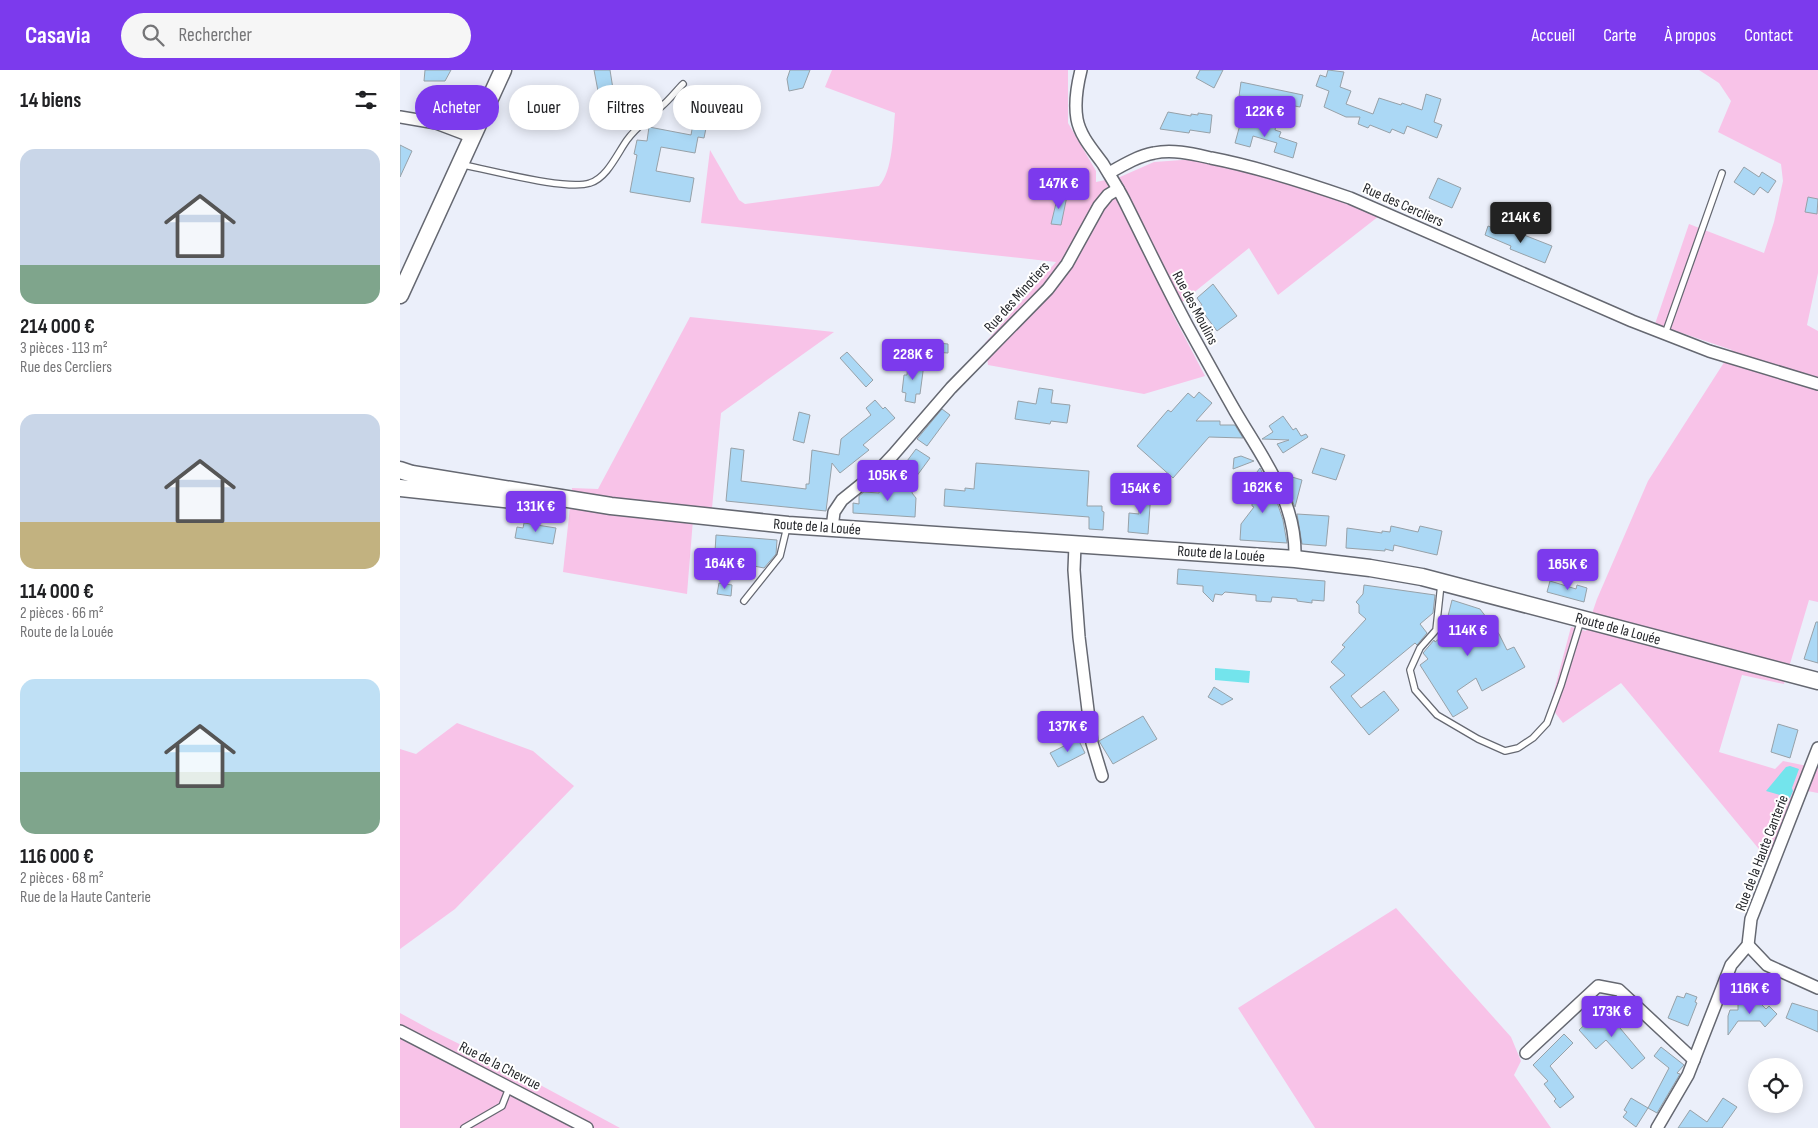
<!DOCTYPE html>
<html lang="fr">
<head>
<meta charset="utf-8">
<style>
	:root { --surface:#fff; --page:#f6f6f6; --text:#202124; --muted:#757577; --accent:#7c3aed }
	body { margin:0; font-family:"Sofia Sans Condensed",sans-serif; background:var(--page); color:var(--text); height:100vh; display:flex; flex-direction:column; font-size:19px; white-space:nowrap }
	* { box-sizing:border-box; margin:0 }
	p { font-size:16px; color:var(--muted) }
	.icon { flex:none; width:28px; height:28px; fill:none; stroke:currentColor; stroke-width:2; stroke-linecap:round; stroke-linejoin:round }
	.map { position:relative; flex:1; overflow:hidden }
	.side { display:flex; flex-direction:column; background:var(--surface); width:400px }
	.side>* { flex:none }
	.top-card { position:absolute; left:15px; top:15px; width:475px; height:45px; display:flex; gap:10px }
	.buttons { position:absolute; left:1348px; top:988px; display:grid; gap:10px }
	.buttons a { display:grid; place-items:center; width:55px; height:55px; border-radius:50%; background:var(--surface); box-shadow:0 2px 12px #0003; font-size:25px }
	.price { position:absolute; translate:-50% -42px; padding:0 11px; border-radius:5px; background:var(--accent); color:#fff; font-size:16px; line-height:32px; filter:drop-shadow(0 1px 2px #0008) }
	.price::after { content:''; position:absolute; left:50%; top:30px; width:15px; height:11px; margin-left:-8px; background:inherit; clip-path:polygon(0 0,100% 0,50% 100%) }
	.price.current { background:#222; color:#fff }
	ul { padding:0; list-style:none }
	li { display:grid; align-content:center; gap:10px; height:265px; padding:0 20px }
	li span { display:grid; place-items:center; height:155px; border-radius:15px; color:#555 }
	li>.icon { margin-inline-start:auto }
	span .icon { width:90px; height:90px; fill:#fffc; stroke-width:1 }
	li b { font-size:21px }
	h2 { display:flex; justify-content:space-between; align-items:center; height:60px; padding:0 20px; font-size:21px }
	.pill { padding:0 18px; border-radius:22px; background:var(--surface); box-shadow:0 2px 12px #0003; font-size:18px; line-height:45px }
	.pill.current { background:var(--accent); color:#fff }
	header { display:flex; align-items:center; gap:30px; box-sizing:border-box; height:70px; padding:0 25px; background:var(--accent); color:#fff }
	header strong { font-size:24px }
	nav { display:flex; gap:28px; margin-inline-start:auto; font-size:18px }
	.search { width:350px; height:45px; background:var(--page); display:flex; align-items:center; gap:12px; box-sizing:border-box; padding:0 18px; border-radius:28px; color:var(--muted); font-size:19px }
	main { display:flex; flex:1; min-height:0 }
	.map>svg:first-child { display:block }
</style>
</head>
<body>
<header>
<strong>Casavia</strong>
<div class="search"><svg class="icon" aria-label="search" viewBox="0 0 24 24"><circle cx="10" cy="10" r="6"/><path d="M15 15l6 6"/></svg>Rechercher</div>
<nav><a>Accueil</a><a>Carte</a><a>À propos</a><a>Contact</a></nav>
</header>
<main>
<section class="side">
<h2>14 biens<svg class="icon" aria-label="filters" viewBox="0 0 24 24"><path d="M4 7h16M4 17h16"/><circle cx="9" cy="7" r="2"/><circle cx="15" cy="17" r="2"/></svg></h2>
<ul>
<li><span style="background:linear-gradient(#c9d6e8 75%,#7fa58c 0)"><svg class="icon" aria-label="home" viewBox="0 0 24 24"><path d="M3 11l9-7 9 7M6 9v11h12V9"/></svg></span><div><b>214 000 €</b><p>3 pièces · 113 m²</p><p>Rue des Cercliers</p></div></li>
<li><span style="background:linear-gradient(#c9d6e8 70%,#c2b280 0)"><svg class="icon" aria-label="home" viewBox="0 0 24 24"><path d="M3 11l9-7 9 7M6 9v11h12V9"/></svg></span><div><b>114 000 €</b><p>2 pièces · 66 m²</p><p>Route de la Louée</p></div></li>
<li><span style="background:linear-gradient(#bfe0f5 60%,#7fa58c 0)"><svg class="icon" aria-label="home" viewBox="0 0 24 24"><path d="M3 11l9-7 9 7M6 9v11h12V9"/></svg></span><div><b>116 000 €</b><p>2 pièces · 68 m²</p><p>Rue de la Haute Canterie</p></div></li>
</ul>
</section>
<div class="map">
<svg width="1418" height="1058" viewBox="0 0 1418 1058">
	<rect width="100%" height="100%" fill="#ebeffa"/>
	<g fill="#f8c3e8">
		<path d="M432 0H668V53L696 101V112L720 107 754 92 796 89 865 104 979 146 878 225 849 178 771 241 805 306 744 324 588 295 585 273 656 192 301 153 310 80 339 130 345 134 479 116C493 101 493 64 495 43L425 17Z"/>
		<polygon points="1299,0 1418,0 1418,203 1407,255 1418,261 1418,532 1409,530 1384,614 1342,605 1319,682 1375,699 1383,691 1417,698 1418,696 1418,723 1397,719 1368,790 1221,613 1163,653 1150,636 1171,557 1186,561 1197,529 1248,411 1332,280 1255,254 1289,154 1364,183 1374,152 1383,111 1381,94 1318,62 1331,31 1319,13"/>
		<polygon points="290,247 434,262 321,343 312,438 294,437 287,524 163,502 172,418 198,419"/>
		<polygon points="57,653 133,681 174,716 55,839 0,879 0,679 16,684"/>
		<polygon points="996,838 1111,967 1121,991 1114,1005 1151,1058 915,1058 838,938"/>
		<polygon points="0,943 33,961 118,1003 220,1058 0,1058"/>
	</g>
	<g fill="#73e4ec">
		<polygon points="815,598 850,601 849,613 815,610"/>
		<polygon points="1390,696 1399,699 1392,718 1393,721 1390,728 1366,721 1386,697"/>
	</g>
	<g fill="#abd8f5" stroke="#97a1a8">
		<polygon points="25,0 51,0 45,11 24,11"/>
		<polygon points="194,0 210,0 213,19 198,21"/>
		<polygon points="390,0 410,0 403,18 389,21 387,9"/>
		<polygon points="800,0 823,0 814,18 796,8"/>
		<polygon points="928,0 944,2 940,17 951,21 946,34 973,44 979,28 1001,35 1002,33 1022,40 1026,24 1041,29 1034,52 1042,55 1037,68 1007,56 1004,64 992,59 990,63 970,55 968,58 958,54 960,47 946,47 924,37 929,21 916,16 920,5 926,7"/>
		<polygon points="841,12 903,25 900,37 839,26"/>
		<polygon points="298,26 312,29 304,68 298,67 295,83 261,77 256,101 294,108 290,132 230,122 237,85 234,84 237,70 247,71 249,57 291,65"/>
		<polygon points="768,42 791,46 791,44 798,45 798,43 812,45 810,63 790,60 789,63 760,59"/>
		<polygon points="841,51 862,58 864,52 876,55 875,60 881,62 879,67 897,73 893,88 874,82 877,73 853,66 850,77 835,73"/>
		<polygon points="0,75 12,81 0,107"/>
		<polygon points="1344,97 1359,107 1362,102 1376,111 1368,123 1360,117 1354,125 1334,112"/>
		<polygon points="1038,108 1061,118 1052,138 1029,128"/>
		<polygon points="658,125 667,126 661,155 651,154"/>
		<polygon points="1408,127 1418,129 1417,144 1405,142"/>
		<polygon points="1088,156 1096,159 1097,157 1123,167 1124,165 1152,176 1145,193 1110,179 1111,176 1085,165"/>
		<polygon points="813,214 837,246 817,261 799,237 802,235 797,228"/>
		<polygon points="519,271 548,274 548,283 519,281"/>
		<polygon points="447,282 473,310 466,317 440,288"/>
		<polygon points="508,291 524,294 520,324 516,324 515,333 505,331 506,323 502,322 504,305 507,305"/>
		<polygon points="639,318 653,320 651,333 670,335 667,353 651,351 650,354 615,349 618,331 636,334"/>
		<polygon points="799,322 812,333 796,351 820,351 820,355 835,355 843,368 809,367 773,408 737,376 768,340 771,342 788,323 794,328"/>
		<polygon points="475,330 483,339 485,337 495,348 463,375 469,380 440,403 432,393 426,441 326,431 331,378 344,380 341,411 406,419 406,414 409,414 412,380 439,385 441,369 471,345 466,338"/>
		<polygon points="542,339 550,345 527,376 517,369"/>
		<polygon points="399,342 410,345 404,373 393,370"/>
		<polygon points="883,346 893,360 896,358 901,366 906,364 908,367 883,383 877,374 889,370 862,369 873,362 869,356"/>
		<polygon points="921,378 945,385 936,410 912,403"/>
		<polygon points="516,379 530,388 516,407 504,395"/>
		<polygon points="841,386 854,391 833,399 834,388"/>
		<polygon points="576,393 689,401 687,436 702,436 702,441 704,442 703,460 689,459 689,447 544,436 545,419 565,421 565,418 574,419"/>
		<polygon points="860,398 877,432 883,450 887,473 840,470 841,454 854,437 852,436 852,424 848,421 848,414"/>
		<polygon points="892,407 902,410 895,437 888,420"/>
		<polygon points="499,415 513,417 512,423 516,428 515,447 453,443 453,433 459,434 459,426 464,422 479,423 480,417 499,418"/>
		<polygon points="738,422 751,422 748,464 728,462 729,443 739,444"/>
		<polygon points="897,444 929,446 926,476 902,474"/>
		<polygon points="124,453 156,458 153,474 115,468 117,457 123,458"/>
		<polygon points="991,456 1018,462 1020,456 1042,461 1037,485 994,475 993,481 985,479 985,481 946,478 947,458 982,463 982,461 990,462"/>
		<polygon points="316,465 377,470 376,484 364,498 354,496 355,494 324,491 297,497 299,480 315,482"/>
		<polygon points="778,499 925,511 924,531 912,530 912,533 897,531 897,529 872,527 871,532 856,531 856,525 825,522 822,525 815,524 813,532 803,522 803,516 777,514"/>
		<polygon points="1150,511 1176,519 1177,515 1187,518 1184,532 1147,522"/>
		<polygon points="319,513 332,515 331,526 317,524"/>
		<polygon points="964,515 1035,525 1033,543 1020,554 1027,563 1017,575 1015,573 951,626 961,638 984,621 999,640 969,665 930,617 945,605 931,592 945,577 942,575 966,549 959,543 959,535 956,532 963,524"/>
		<polygon points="1052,530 1080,539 1099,564 1107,580 1114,577 1125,597 1082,621 1076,608 1057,621 1068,638 1053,647 1020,595 1028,589 1023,583 1034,570 1035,572 1058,554 1047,550"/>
		<polygon points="1416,552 1418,552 1418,593 1404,589"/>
		<polygon points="814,617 833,629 822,635 808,627"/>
		<polygon points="743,646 757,669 713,694 699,671"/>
		<polygon points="1378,654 1398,660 1390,688 1371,682"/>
		<polygon points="678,669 685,683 658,697 650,683"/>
		<polygon points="1286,923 1297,927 1295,932 1297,933 1288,956 1268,948 1277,926 1284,928"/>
		<polygon points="1392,933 1418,941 1418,962 1386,948"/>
		<polygon points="1338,934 1361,934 1366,939 1369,936 1377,944 1365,957 1360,951 1338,951 1328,965 1328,946 1330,940 1338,940"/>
		<polygon points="1208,940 1223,955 1220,958 1245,988 1232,999 1206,970 1196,979 1179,960 1191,949 1193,951 1199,945 1200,947"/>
		<polygon points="1164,964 1173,973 1150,996 1174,1027 1160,1038 1154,1031 1156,1029 1144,1014 1148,1011 1133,995"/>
		<polygon points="1261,977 1284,995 1277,1003 1280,1004 1257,1043 1248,1038 1236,1057 1223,1047 1227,1042 1224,1040 1231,1028 1248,1038 1269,998 1254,986"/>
		<polygon points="1323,1028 1337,1037 1322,1058 1278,1058 1290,1040 1307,1052"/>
	</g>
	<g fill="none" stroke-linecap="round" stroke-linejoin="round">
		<defs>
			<g id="lane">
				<path d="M63 95C91 100 166 121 190 113 207 108 217 84 227 70 237 56 250 48 262 36 270 29 276 21 283 14"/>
				<polyline points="1265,264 1322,103"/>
				<polyline points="1041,514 1036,560 1020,578 1010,600 1015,620 1037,645 1078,669 1105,681 1118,678 1133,668 1147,653 1161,615 1181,550"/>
				<polyline points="344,531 380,486 387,457"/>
				<polyline points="64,1058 102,1036 109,1018"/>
			</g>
			<g id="street">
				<path d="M681 0C677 16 674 32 677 49 680 66 693 80 703 94 710 106 718 118 724 130 745 172 765 214 787 255 803 284 819 313 835 341 863 389 897 431 895 489"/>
				<polyline points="0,47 36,53 73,67"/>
				<path d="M709 103C723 95 738 86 754 83 773 79 793 84 811 88 858 97 904 112 950 128L1232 251 1309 281 1418 314"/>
				<polyline points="432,458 434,442 442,430 478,401 493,385 551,318 648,219 667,194 699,136 708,125 718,119"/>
				<polyline points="675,475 674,500 679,567 692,673 702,706"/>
				<polyline points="1348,875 1367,895 1418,918"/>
				<polyline points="0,961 187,1058"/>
				<polyline points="1126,983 1198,916 1219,920 1294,990"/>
				<polyline points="1257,1058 1288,1005 1331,895 1348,875 1351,849 1418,678"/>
			</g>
			<g id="secondary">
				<polyline points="0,225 103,0"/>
				<polyline points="0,400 12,404 211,436 388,455 895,489 970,498 1022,507 1418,611"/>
				<polyline points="0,418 122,431"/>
			</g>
		</defs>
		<use href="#lane" stroke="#656871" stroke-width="8"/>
		<use href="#street" stroke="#656871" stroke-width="14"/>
		<use href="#secondary" stroke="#656871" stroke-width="19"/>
		<use href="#lane" stroke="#fff" stroke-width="5.5"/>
		<use href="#street" stroke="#fff" stroke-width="11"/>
		<use href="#secondary" stroke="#fff" stroke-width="16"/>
	</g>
	<g text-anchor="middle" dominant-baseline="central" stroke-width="4" stroke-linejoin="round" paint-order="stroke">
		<g font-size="15" fill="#25272b" stroke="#fff">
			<text transform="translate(1003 135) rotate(24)">Rue des Cercliers</text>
			<text transform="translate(617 227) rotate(-48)">Rue des Minotiers</text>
			<text transform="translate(795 238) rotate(62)">Rue des Moulins</text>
			<text transform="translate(417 457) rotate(4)">Route de la Louée</text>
			<text transform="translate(821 484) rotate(4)">Route de la Louée</text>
			<text transform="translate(1218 559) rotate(15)">Route de la Louée</text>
			<text transform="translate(1362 783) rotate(-69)">Rue de la Haute Canterie</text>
			<text transform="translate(100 996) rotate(27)">Rue de la Chevrue</text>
		</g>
	</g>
</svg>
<div class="buttons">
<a><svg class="icon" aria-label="locate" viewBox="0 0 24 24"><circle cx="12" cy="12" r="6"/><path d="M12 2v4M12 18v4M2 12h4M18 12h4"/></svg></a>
</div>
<b class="price" style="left:865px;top:68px">122K €</b>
<b class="price" style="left:659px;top:140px">147K €</b>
<b class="price current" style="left:1121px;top:174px">214K €</b>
<b class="price" style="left:513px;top:311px">228K €</b>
<b class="price" style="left:488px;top:432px">105K €</b>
<b class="price" style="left:863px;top:444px">162K €</b>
<b class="price" style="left:741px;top:445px">154K €</b>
<b class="price" style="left:136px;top:463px">131K €</b>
<b class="price" style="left:325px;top:520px">164K €</b>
<b class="price" style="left:1168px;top:521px">165K €</b>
<b class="price" style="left:1068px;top:587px">114K €</b>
<b class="price" style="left:668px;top:683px">137K €</b>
<b class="price" style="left:1350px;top:945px">116K €</b>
<b class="price" style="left:1212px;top:968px">173K €</b>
<div class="top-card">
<a class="pill current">Acheter</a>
<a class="pill">Louer</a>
<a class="pill">Filtres</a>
<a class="pill">Nouveau</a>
</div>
</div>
</main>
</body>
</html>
